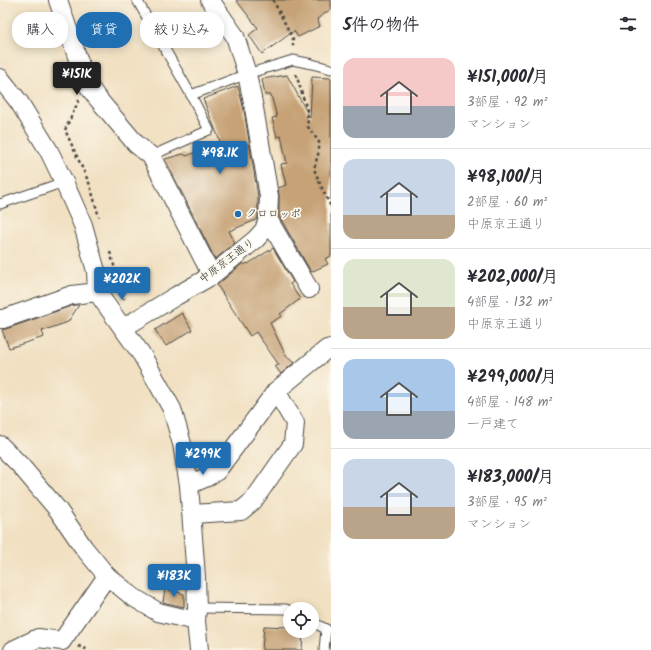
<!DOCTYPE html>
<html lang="ja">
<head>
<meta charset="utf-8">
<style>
	:root { --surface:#fff; --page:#f2f2f3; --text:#2b2b33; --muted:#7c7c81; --line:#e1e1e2; --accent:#1f6fb2 }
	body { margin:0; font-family:Kalam,"Klee One",sans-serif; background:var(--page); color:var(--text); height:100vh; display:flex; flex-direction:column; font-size:15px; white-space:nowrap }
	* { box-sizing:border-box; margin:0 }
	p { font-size:13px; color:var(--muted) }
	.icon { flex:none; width:22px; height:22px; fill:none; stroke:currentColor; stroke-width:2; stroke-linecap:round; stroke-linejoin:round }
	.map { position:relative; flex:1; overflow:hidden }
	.drawer { display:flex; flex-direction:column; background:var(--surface); width:320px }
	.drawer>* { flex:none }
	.hud { position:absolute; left:12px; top:12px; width:259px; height:36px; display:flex; gap:8px }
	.fabs { position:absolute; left:283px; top:602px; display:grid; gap:8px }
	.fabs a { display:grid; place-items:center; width:36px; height:36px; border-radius:50%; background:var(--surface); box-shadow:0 2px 10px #0003; font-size:20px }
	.price { position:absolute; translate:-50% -34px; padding:0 9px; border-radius:4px; background:var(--accent); color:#fff; font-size:13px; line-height:26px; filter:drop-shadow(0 1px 2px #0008) }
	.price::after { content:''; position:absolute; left:50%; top:24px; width:12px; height:9px; margin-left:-6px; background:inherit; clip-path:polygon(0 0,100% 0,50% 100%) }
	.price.selected { background:#222; color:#fff }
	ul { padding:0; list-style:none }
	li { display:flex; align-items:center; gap:12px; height:100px; padding:0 12px }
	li+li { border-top:1px solid var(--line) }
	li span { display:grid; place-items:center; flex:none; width:112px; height:80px; border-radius:12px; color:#555 }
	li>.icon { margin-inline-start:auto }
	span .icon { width:48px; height:48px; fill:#fffc; stroke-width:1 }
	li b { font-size:17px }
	h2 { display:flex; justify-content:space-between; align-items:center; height:48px; padding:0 12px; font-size:17px }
	.tag { padding:0 14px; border-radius:16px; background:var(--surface); box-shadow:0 2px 10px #0003; font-size:14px; line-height:36px }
	.tag.selected { background:var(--accent); color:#fff }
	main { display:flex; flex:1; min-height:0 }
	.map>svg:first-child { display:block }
</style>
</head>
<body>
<main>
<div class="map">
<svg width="331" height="650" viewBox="0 0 331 650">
	<rect width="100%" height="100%" fill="#fbf7ec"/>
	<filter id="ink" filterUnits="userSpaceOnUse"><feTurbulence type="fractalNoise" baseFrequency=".025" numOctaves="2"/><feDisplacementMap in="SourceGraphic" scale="8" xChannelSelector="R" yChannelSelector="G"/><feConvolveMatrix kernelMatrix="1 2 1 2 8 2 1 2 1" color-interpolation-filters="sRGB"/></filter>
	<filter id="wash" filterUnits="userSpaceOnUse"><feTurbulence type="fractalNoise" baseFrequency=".012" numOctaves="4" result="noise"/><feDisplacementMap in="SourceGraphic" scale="16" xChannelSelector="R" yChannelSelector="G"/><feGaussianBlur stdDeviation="0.9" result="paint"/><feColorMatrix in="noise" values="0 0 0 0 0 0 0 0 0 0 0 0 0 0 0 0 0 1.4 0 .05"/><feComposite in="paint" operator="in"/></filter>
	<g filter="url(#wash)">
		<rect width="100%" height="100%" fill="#f1e0c1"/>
		<g id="blocks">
			<g fill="#c6a276">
				<polygon points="236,0 331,0 331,9 317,19 320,26 298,37 294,31 262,54 249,35 258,28"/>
				<polygon points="287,75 310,118 312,77 331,78 331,256 325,259 328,264 311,272 279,216 279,196 278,188 286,185 281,164 287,163 281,136 277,137 272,118 277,117 271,95 265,95 262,79"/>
				<polygon points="238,86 244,110 258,197 258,217 256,220 229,231 235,243 215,259 165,159 183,154 187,156 220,141 203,99"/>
				<polygon points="273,248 293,282 290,284 300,299 280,314 282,316 270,323 286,356 294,363 281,374 275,366 279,365 256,332 250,336 217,285 243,263 244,265 248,263 248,264"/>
				<polygon points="74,305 79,305 68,322 42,331 44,337 9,348 2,330 6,329"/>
				<polygon points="182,313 192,330 166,346 155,330"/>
				<polygon points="165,589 184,594 184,607 163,602"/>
				<polygon points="264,626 290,627 290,631 303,631 302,650 262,650"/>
			</g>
		</g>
	</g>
	<g filter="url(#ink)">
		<use href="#blocks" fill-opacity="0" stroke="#494642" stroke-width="1"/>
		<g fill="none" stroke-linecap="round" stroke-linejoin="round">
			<defs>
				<g id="service">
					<polyline points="137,0 191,95 209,130 151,156"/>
					<polyline points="191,95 247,74 293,60 312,64 331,69"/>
					<polyline points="0,204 64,182"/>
					<polyline points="197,608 286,609 290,611"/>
					<polyline points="312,622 326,629 324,650"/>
				</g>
				<g id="minor">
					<polyline points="58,0 86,83 98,99 136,144 151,156 207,266 211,276"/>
					<polyline points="0,78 19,102 49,151 64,182 83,225 96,271 97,292 142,355 172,409 182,444 189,485 196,577 197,608 196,621 199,650"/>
					<polyline points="268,219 309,289"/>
					<polyline points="0,319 3,319 72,295 97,292"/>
					<polyline points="123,328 176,296 211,276 256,239 264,230 268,219 269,196 254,108 247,74 235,36 210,0"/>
					<polyline points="0,445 20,465 58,510 84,548 107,576 133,597 158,612 196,621"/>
					<polyline points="189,485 207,477 217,471 276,391 327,349 331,348"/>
					<polyline points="192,514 241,511 253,501 293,444 295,423 276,391"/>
					<polyline points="13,650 38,638 62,641 107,576"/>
				</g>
			</defs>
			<use href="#service" stroke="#494642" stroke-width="11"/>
			<use href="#minor" stroke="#494642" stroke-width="20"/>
			<g stroke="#494642" stroke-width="2.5" stroke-dasharray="3 3" stroke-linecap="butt">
				<polyline points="273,0 293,39 293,49"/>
				<polyline points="296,74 307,110 308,127 319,142 319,151 314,169 321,186 331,207"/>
				<polyline points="79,100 65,130 90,185 99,217"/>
				<polyline points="110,252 124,299"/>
				<polyline points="78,646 89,650"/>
			</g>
			<use href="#service" stroke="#fff" stroke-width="9"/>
			<use href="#minor" stroke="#fff" stroke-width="18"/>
		</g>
	</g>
	<circle fill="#1f6fb2" stroke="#fbf7ec" stroke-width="1.5" cx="238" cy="214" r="4"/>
	<g text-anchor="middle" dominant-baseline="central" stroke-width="3.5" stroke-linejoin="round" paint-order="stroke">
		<g font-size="11" fill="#2b2b2b" stroke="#fbf7ec" text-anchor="start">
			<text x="246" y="214">クロロッポ</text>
		</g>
		<g font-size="11" fill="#2b2b2b" stroke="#fbf7ec">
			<text transform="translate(227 261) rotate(-37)">中原京王通り</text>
		</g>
	</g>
</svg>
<div class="fabs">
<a><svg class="icon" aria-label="locate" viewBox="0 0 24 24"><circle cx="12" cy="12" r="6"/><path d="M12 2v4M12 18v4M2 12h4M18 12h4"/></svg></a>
</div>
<b class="price selected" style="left:77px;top:96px">¥151K</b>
<b class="price" style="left:220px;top:175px">¥98.1K</b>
<b class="price" style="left:122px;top:301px">¥202K</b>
<b class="price" style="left:203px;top:476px">¥299K</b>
<b class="price" style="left:174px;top:598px">¥183K</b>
<div class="hud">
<a class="tag">購入</a>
<a class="tag selected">賃貸</a>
<a class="tag">絞り込み</a>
</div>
</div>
<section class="drawer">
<h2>5件の物件<svg class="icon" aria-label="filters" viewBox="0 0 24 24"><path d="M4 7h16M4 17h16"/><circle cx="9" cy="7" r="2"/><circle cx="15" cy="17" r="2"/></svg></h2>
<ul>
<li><span style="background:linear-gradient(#f6c9c9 60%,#9aa5b1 0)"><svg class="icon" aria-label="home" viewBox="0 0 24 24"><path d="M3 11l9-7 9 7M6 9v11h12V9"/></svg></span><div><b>¥151,000/月</b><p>3部屋 · 92 m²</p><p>マンション</p></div></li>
<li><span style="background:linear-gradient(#c9d6e8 70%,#b9a48a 0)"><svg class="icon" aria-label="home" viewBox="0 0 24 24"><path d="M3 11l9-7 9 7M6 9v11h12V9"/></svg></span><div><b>¥98,100/月</b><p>2部屋 · 60 m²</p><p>中原京王通り</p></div></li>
<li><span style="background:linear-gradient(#dfe7d0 60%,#b9a48a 0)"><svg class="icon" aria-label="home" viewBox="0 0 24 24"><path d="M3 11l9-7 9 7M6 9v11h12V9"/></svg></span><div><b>¥202,000/月</b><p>4部屋 · 132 m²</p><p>中原京王通り</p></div></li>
<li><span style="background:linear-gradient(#a9c7e8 65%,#9aa5b1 0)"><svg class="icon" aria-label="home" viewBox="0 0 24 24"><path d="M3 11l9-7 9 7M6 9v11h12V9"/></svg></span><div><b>¥299,000/月</b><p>4部屋 · 148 m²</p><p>一戸建て</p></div></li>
<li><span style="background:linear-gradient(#c9d6e8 60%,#b9a48a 0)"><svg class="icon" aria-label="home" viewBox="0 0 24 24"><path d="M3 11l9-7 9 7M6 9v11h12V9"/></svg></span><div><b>¥183,000/月</b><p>3部屋 · 95 m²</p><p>マンション</p></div></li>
</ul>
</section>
</main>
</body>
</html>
